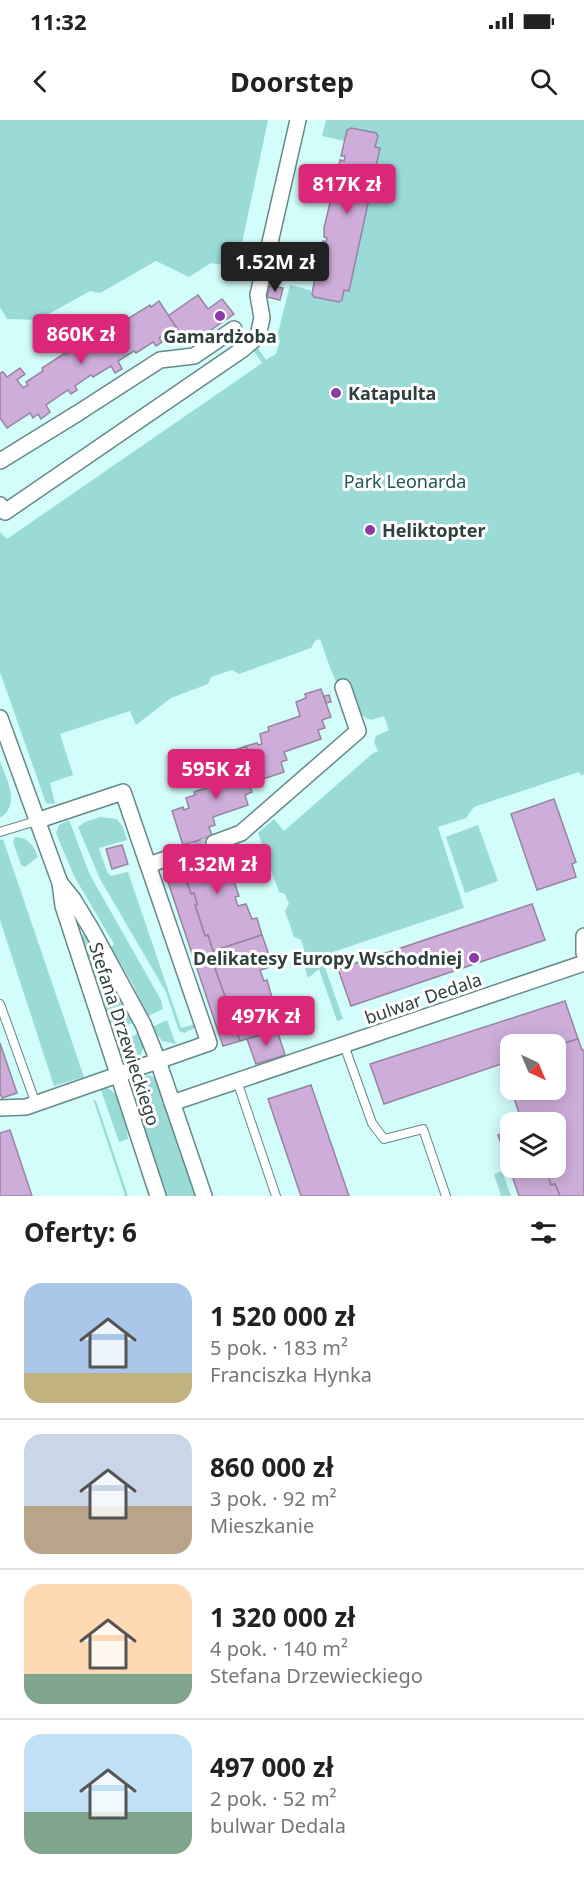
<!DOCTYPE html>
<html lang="pl">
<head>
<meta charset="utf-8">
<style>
	:root { --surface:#fff; --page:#f6f6f6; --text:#222; --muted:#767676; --line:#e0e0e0; --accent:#db2777 }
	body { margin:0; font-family:"Noto Sans",sans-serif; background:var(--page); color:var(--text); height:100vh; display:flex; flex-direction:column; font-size:22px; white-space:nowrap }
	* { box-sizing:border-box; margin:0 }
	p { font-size:20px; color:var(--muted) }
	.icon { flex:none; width:33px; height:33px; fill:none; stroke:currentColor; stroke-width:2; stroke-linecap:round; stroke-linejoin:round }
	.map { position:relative; height:1076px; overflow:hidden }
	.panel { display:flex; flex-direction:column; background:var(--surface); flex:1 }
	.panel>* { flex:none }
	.needle { width:39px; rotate:136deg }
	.fabs { position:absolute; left:500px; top:914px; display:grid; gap:12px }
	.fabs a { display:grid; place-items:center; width:66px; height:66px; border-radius:12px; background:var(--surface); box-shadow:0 3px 15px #0003; font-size:30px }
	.price { position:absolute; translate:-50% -51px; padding:0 14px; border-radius:6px; background:var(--accent); color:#fff; font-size:20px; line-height:39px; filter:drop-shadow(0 2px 3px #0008) }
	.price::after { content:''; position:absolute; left:50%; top:36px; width:18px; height:14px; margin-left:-9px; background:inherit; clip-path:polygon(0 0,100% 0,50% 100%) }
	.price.current { background:#222; color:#fff }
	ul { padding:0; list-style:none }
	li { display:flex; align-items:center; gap:18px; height:150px; padding:0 24px }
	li+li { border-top:2px solid var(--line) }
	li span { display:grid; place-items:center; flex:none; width:168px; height:120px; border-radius:18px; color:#555 }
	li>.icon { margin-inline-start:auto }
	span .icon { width:72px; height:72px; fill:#fffc; stroke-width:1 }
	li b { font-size:26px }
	h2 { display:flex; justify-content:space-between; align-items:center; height:72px; padding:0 24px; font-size:26px }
	.status { display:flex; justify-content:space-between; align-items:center; height:42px; padding:0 30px; background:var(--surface); direction:ltr }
	.status svg { height:16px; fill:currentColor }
	header { display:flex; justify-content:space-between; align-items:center; height:78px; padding:0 24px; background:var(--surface); font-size:27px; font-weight:700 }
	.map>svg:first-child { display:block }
</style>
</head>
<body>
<div class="status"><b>11:32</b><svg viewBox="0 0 49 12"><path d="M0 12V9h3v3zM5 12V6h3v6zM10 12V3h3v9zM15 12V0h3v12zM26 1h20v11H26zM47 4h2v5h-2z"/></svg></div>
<header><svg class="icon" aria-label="back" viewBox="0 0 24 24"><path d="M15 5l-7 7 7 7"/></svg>Doorstep<svg class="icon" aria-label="search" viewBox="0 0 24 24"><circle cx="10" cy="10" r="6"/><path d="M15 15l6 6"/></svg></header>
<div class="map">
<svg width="584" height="1076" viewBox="0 0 584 1076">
	<rect width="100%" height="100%" fill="#d3fdfb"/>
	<g fill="#9adbd8">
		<polygon points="0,0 268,0 237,147 230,151 223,145 211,143 189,157 156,141 100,173 90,171 38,200 7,199 0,187"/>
		<path d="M326 0H584V654L581 656 579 652 474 687 466 698 438 707 464 788 321 836 343 899 337 901 319 849 308 858 301 836 304 829 301 820 294 817 285 791 289 784 285 774 279 772 258 713 274 699 284 711 372 634 378 631 374 622 376 616 389 610 384 596 371 600C341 588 330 547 320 519L315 521 311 528 239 554 232 550 211 557 208 564 171 578 136 605 130 591 60 614 73 655 50 663 55 684 46 683 0 552V412L7 419 262 243 254 231 258 228 266 240 276 234 280 221 277 217 290 165 310 170 314 177 338 182 342 180 380 28 375 27 378 16 376 13 351 8 348 9 345 21 322 16Z"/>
		<path d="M0 641C7 661 21 684 0 698Z"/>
		<polygon points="100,697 117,699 123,707 127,720 99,728 107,752 111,756 128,752 181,908 195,904 195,908 184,913 179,911 166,872 100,759 78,707 85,702"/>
		<polygon points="69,700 90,755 161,880 163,889 148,896 132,863 111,827 114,824 74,756 56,713 59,705"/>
		<polygon points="478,705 498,761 465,773 446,717"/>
		<path d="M15 717C28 717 34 726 38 737L25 747 21 745 13 722Z"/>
		<polygon points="3,719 84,957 54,966 0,800 0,720"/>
		<polygon points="83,814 87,816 134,902 112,913 81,820"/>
		<polygon points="167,900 176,924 162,921 152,907"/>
		<polygon points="139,913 144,924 141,935 130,939 124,938 116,925"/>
		<polygon points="148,955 156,958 197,1076 166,1076 132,969 136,959"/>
		<path d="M107 968C124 975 126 1002 128 1019L119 1022 101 970Z"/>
		<polygon points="93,979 96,981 128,1076 123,1076 125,1075"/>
		<polygon points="502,1051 511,1076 501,1076 494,1054"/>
	</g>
	<g fill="#ceadda" stroke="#97849e" stroke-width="1.5">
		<polygon points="351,8 376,13 378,16 375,27 380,28 349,171 344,170 342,180 339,182 314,177 312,174 317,147 320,148 321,144 318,143 323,121 326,122 327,118 324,117 324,108 332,74 335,66 338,67 339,63 336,62 340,40 344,41 345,36 341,36 347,10"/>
		<polygon points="270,166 283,168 280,180 267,177"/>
		<polygon points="198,175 208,189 222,179 234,194 189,225 168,196"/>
		<polygon points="159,181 176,207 159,218 162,222 156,226 153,222 136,233 134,231 118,241 122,249 115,253 111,246 93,257 91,255 75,266 77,270 71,274 68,270 46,285 50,292 41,299 38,294 33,298 30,293 7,308 0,298 0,253 3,252 7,257 20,248 25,254 17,260 23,268 28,265 26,262 43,251 42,248 65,233 66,235 75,229 77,232 86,227 84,224 107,208 109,211 118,206 120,208 128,202 126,200 150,185 151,187"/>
		<polygon points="321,569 331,597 322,600 325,608 318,610 321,619 284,632 287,640 281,642 284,652 257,661 246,626 257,623 258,625 262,624 260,614 269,611 268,607 300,596 296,582 306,578 305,574"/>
		<polygon points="329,575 331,582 326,583 324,576"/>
		<polygon points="246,626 257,661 249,664 252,672 245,675 248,685 213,697 215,705 209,707 212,716 183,725 172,691 183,687 184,690 189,688 186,678 195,675 194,672 227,661 222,646 232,643 231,639 238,637 235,630"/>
		<polygon points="554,679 576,742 572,744 576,757 537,770 511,694"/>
		<polygon points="212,716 217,732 227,729 233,746 225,748 228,756 232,755 239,776 235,777 238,786 246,784 252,799 257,798 262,815 213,831 208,815 205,816 195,785 197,784 194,773 191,774 181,745 184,742 179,727"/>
		<polygon points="122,725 128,744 112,749 106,729"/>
		<polygon points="181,745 191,774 194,773 197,784 195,785 205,816 208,815 213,831 219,847 215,848 226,879 229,878 233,888 229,889 240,921 223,926 164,750"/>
		<polygon points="532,784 545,820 351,886 338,849"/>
		<polygon points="262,815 268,832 262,834 267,848 260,850 264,861 267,860 273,881 271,882 273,889 280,887 286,906 240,921 229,889 233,888 229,878 226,879 215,848 219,847 213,831"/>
		<polygon points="565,881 578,919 555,926 555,924 510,924 510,941 384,984 370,944"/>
		<polygon points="277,910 285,935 256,944 247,919"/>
		<polygon points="578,919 582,930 584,930 584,1076 560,1076 555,1064 551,1065 548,1056 551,1055 549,1047 555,1047 555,1002 522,1002 511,969 555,969 555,926"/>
		<polygon points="0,923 17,973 2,978 0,973"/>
		<polygon points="510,941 510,967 502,943"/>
		<polygon points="311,965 349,1076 301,1076 268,979"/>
		<polygon points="10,1010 32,1076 0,1076 0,1013"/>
		<polygon points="510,1011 510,1047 549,1047 551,1055 548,1056 551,1065 555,1064 560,1076 519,1076 498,1015"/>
	</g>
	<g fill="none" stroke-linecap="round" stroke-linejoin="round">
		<polyline stroke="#b2d7d5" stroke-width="15" stroke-dasharray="15 8" stroke-linecap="butt" points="181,734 214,723"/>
		<defs>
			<g id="service">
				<polyline points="0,712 36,701"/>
				<polyline points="0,884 36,984"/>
				<polyline points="344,925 372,1003 384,1019 423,1009 446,1076"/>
				<polyline points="237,961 276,1076"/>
			</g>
			<g id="minor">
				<polyline points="0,341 78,293 160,240 194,236 234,209"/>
				<polyline points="0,385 5,392 243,229 258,216 262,198 258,175 298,0"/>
				<polyline points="0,598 60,763 63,786 158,1076"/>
				<polyline points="214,723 241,713 358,611 343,567"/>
				<polyline points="148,745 181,734"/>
				<polyline points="60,763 73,779 93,812 143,904 158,941 204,1076"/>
				<polyline points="584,816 584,833"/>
				<polyline points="172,983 584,843"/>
				<polyline points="0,988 26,987 209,923 123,672 36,701"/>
			</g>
		</defs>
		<use href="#service" stroke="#638988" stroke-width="10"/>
		<use href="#minor" stroke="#638988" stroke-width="18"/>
		<use href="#service" stroke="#fff" stroke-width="8"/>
		<use href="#minor" stroke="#fff" stroke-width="15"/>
	</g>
	<g fill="#8d3aa8" stroke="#fff" stroke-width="2">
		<circle cx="220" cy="196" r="6"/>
		<circle cx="336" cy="273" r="6"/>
		<circle cx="370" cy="410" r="6"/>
		<circle cx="474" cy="838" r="6"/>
	</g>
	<g text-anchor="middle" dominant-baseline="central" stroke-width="6" stroke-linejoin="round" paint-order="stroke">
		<g font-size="18" font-weight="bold" fill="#2f403f" stroke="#fff" text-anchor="start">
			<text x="220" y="216" text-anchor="middle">Gamardżoba</text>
			<text x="348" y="273">Katapulta</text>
			<text x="382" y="410">Heliktopter</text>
			<text x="462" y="838" text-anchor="end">Delikatesy Europy Wschodniej</text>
		</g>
		<g font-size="18" fill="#1b5756" stroke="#fff">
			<text x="405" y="361">Park Leonarda</text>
		</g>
		<g font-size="18" fill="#2f403f" stroke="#fff">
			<text transform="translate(423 878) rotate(-19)">bulwar Dedala</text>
			<text transform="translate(125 914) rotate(72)">Stefana Drzewieckiego</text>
		</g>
	</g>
</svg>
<div class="fabs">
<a><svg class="needle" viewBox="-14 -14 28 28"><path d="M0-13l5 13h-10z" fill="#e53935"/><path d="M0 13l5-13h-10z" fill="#767676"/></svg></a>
<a><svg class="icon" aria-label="layers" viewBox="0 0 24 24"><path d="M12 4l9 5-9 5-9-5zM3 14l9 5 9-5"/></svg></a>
</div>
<b class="price" style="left:347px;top:95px">817K zł</b>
<b class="price current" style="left:275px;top:173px">1.52M zł</b>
<b class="price" style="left:81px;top:245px">860K zł</b>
<b class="price" style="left:216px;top:680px">595K zł</b>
<b class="price" style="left:217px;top:775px">1.32M zł</b>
<b class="price" style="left:266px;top:927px">497K zł</b>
</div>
<section class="panel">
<h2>Oferty: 6<svg class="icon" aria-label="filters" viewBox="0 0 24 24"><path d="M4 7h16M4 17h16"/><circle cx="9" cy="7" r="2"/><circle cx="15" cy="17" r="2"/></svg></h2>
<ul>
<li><span style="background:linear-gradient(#a9c7e8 75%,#c2b280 0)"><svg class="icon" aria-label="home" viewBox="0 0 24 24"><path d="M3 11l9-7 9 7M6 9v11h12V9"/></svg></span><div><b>1 520 000 zł</b><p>5 pok. · 183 m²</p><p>Franciszka Hynka</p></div></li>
<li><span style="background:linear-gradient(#c9d6e8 60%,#b9a48a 0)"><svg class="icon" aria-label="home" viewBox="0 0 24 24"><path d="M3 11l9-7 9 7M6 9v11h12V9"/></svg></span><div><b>860 000 zł</b><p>3 pok. · 92 m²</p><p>Mieszkanie</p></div></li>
<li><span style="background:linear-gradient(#ffd9b3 75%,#7fa58c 0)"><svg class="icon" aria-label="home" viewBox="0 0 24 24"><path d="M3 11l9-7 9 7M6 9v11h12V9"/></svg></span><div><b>1 320 000 zł</b><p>4 pok. · 140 m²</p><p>Stefana Drzewieckiego</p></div></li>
<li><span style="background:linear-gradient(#bfe0f5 65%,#7fa58c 0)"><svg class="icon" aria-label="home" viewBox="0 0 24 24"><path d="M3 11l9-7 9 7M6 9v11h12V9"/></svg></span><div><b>497 000 zł</b><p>2 pok. · 52 m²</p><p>bulwar Dedala</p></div></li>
</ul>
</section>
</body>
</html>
